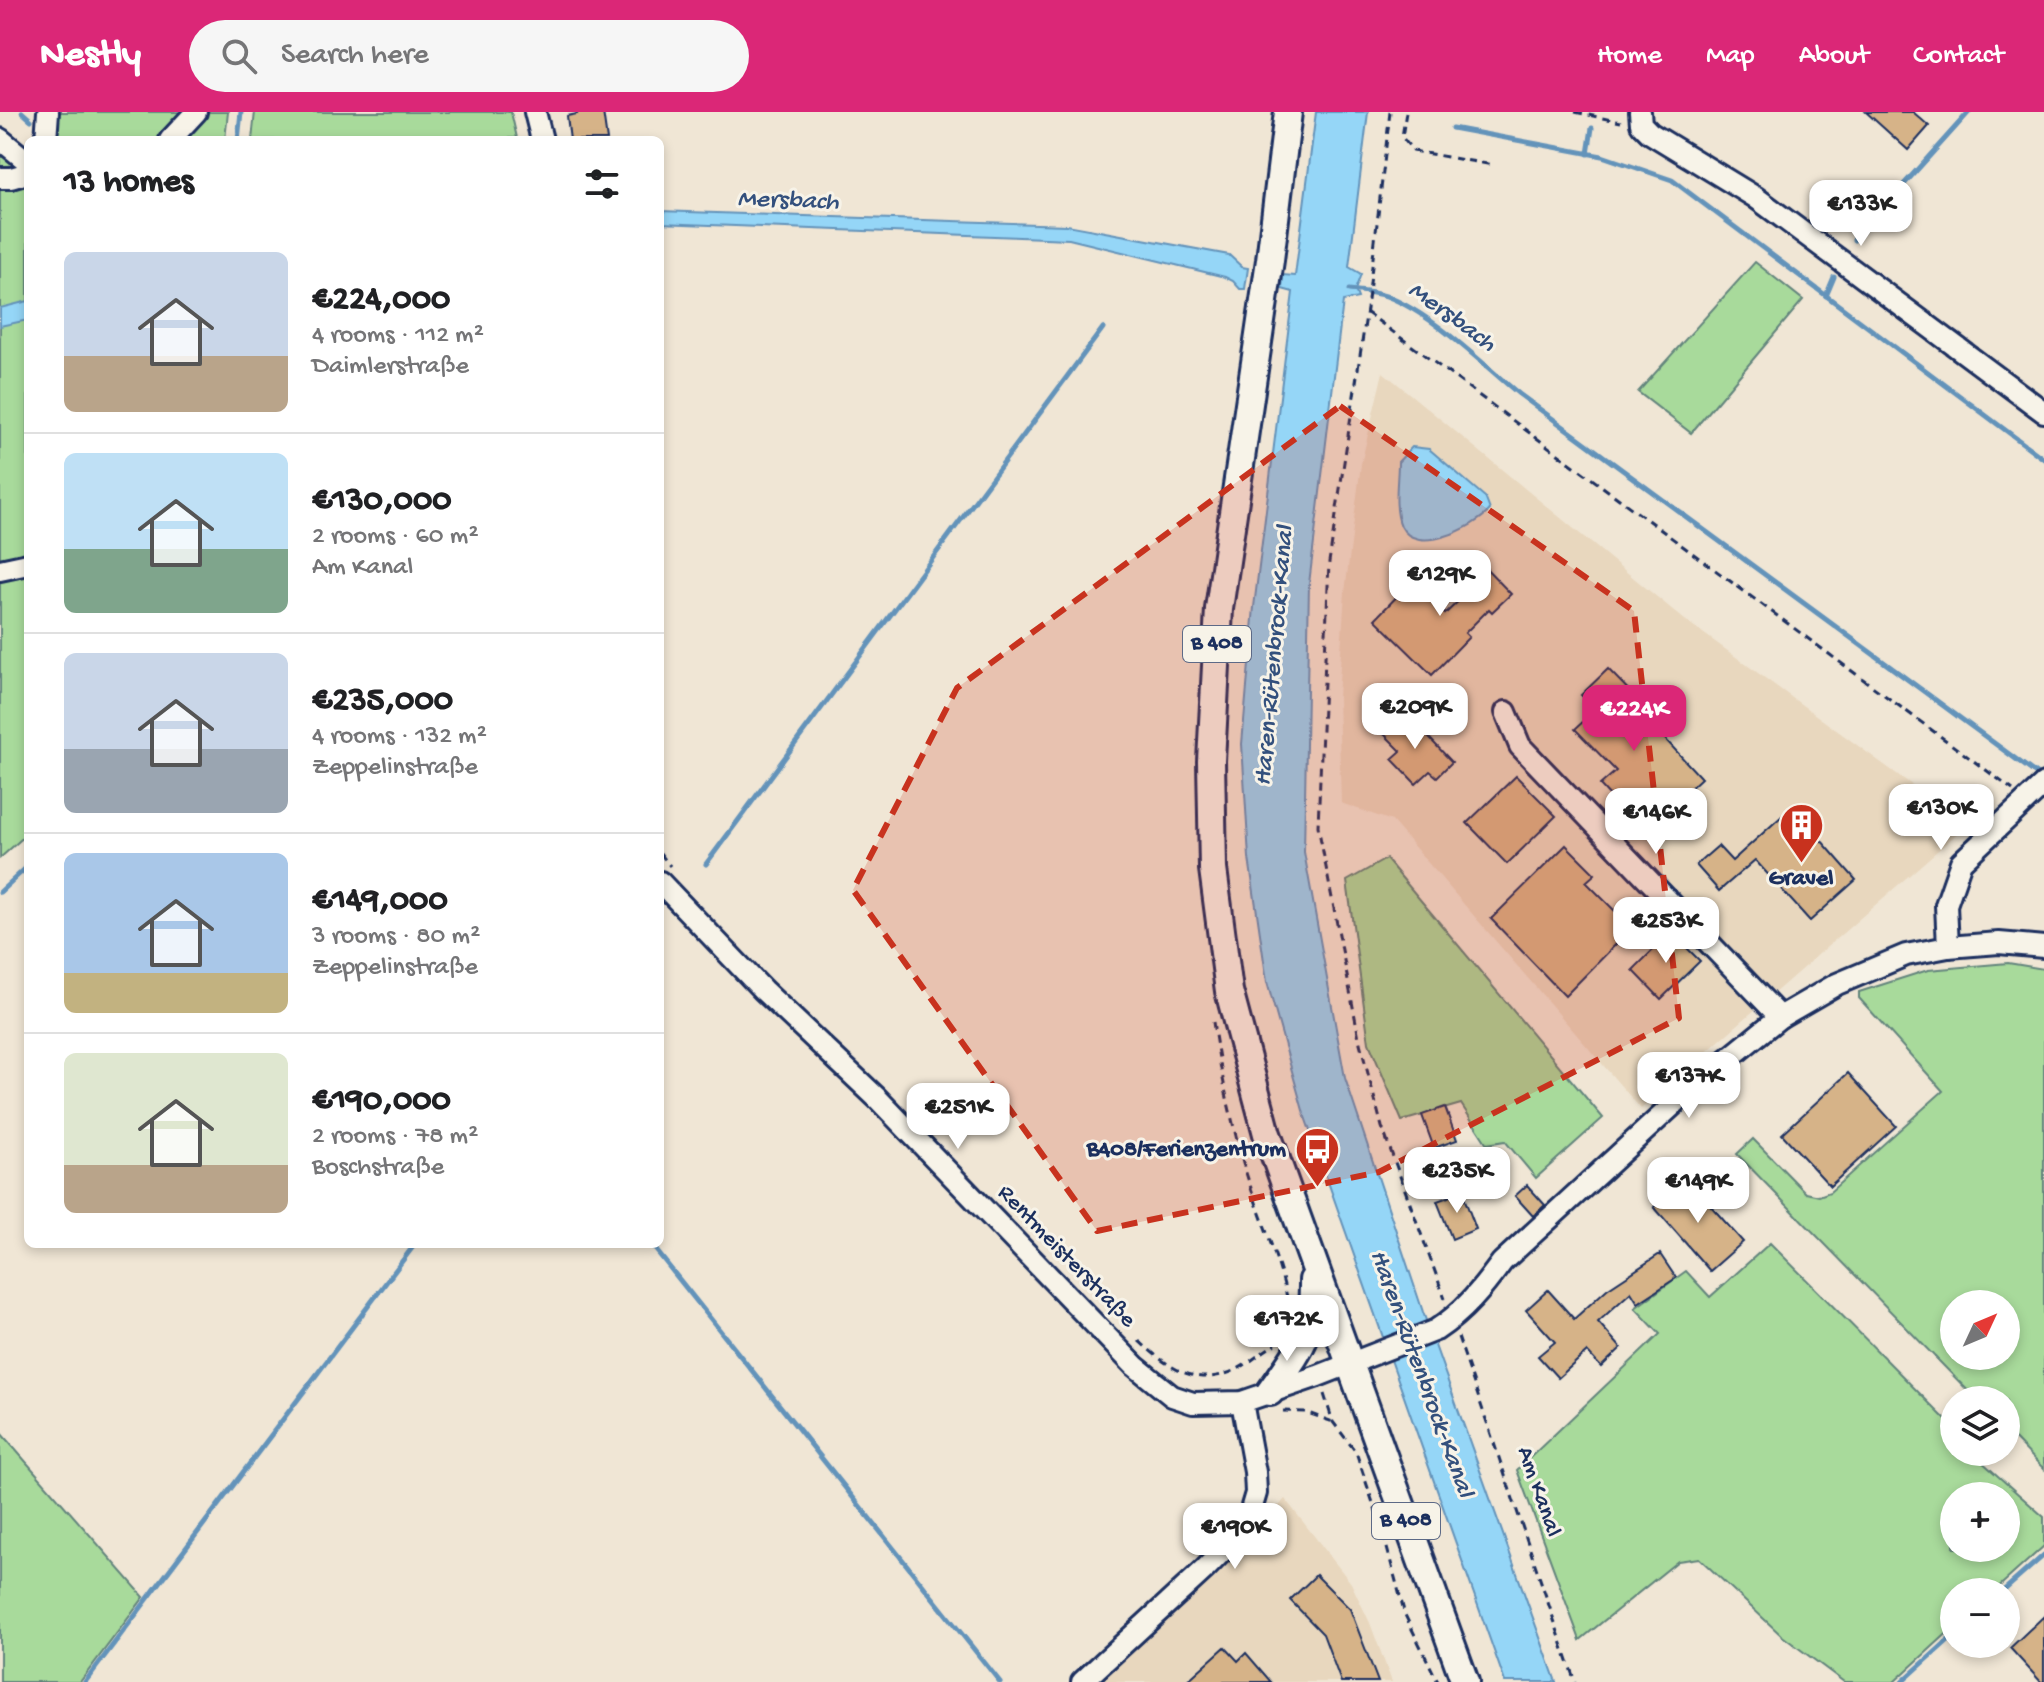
<!DOCTYPE html>
<html lang="en">
<head>
<meta charset="utf-8">
<style>
	:root { --surface:#fff; --page:#f6f6f6; --text:#202124; --muted:#757577; --line:#e0e0e0; --accent:#db2777 }
	body { margin:0; font-family:"Gochi Hand",sans-serif; background:var(--page); color:var(--text); height:100vh; display:flex; flex-direction:column; font-size:30px; white-space:nowrap }
	* { box-sizing:border-box; margin:0 }
	p { font-size:26px; color:var(--muted) }
	.icon { flex:none; width:44px; height:44px; fill:none; stroke:currentColor; stroke-width:2; stroke-linecap:round; stroke-linejoin:round }
	.map { position:relative; flex:1; overflow:hidden }
	.sheet { position:absolute; left:24px; top:24px; width:640px; height:1112px; display:flex; flex-direction:column; background:var(--surface); border-radius:12px; box-shadow:0 4px 12px #0003 }
	.sheet>* { flex:none }
	.needle { width:52px; rotate:46deg }
	.buttons { position:absolute; left:1940px; top:1178px; display:grid; gap:16px }
	.buttons a { display:grid; place-items:center; width:80px; height:80px; border-radius:50%; background:var(--surface); box-shadow:0 4px 12px #0003; font-size:40px }
	.price { position:absolute; translate:-50% -68px; padding:0 18px; border-radius:16px; background:#fff; color:#222; font-size:26px; line-height:52px; filter:drop-shadow(0 2px 4px #0008) }
	.price::after { content:''; position:absolute; left:50%; top:48px; width:24px; height:18px; margin-left:-12px; background:inherit; clip-path:polygon(0 0,100% 0,50% 100%) }
	.price.current { background:var(--accent); color:#fff }
	ul { padding:0; list-style:none }
	li { display:flex; align-items:center; gap:24px; height:200px; padding:0 40px }
	li+li { border-top:2px solid var(--line) }
	li span { display:grid; place-items:center; flex:none; width:224px; height:160px; border-radius:12px; color:#555 }
	li>.icon { margin-inline-start:auto }
	span .icon { width:96px; height:96px; fill:#fffc; stroke-width:1 }
	li b { font-size:34px }
	h2 { display:flex; justify-content:space-between; align-items:center; height:96px; padding:0 40px; font-size:34px }
	header { display:flex; align-items:center; gap:48px; box-sizing:border-box; height:112px; padding:0 40px; background:var(--accent); color:#fff }
	header strong { font-size:38px }
	nav { display:flex; gap:44px; margin-inline-start:auto; font-size:28px }
	.search { width:560px; height:72px; background:var(--page); display:flex; align-items:center; gap:20px; box-sizing:border-box; padding:0 28px; border-radius:44px; color:var(--muted); font-size:30px }
	.map>svg:first-child { display:block }
</style>
</head>
<body>
<header>
<strong>Nestly</strong>
<div class="search"><svg class="icon" aria-label="search" viewBox="0 0 24 24"><circle cx="10" cy="10" r="6"/><path d="M15 15l6 6"/></svg>Search here</div>
<nav><a>Home</a><a>Map</a><a>About</a><a>Contact</a></nav>
</header>
<div class="map">
<svg width="2044" height="1570" viewBox="0 0 2044 1570">
	<rect width="100%" height="100%" fill="#f0e6d5"/>
	<filter id="ink" filterUnits="userSpaceOnUse"><feTurbulence type="fractalNoise" baseFrequency=".0125" numOctaves="2"/><feDisplacementMap in="SourceGraphic" scale="16" xChannelSelector="R" yChannelSelector="G"/><feConvolveMatrix kernelMatrix="1 2 1 2 8 2 1 2 1" color-interpolation-filters="sRGB"/></filter>
	<g filter="url(#ink)">
		<g fill="#e8d7be">
			<polygon points="1383,260 1685,508 1967,713 1641,997 1392,709 1341,691 1338,585 1345,480 1361,352"/>
			<polygon points="1285,1387 1351,1471 1370,1511 1392,1570 1095,1570 1241,1437"/>
		</g>
		<g fill="#a8da9b" stroke="#62847c" stroke-width="2" fill-rule="evenodd">
			<polygon points="59,0 186,0 161,28 56,28"/>
			<polygon points="206,0 228,0 225,28 183,28"/>
			<polygon points="255,0 511,0 517,26 252,28"/>
			<polygon points="0,34 28,58 28,721 0,746"/>
			<polygon points="1755,150 1803,188 1691,321 1638,280"/>
			<polygon points="1386,747 1603,1006 1536,1066 1505,1029 1487,1032 1461,992 1402,1009 1369,931 1347,769"/>
			<path d="M2008 851 2044 857V1357L2006 1318V1288H1977L1737 1042 1753 1027 1806 1081 1819 1084 1830 1080 1943 979 1859 886V880L1928 858ZM1954 1192H2006V1244H1954Z"/>
			<path d="M1770 1131 1954 1316V1340H1971L2044 1405V1434L1993 1480H1954V1515L1894 1570H1844L1781 1523 1699 1446 1678 1449 1580 1528 1517 1358 1660 1222 1635 1196 1686 1159 1710 1185ZM1954 1384H2006V1436H1954Z"/>
			<polygon points="0,1320 144,1485 80,1570 0,1570"/>
		</g>
		<g fill="#95d6f7" stroke="#6493ba" stroke-width="2">
			<polygon points="1316,0 1368,0 1349,155 1361,162 1355,178 1358,186 1343,189 1309,472 1304,740 1345,966 1423,1200 1556,1570 1505,1570 1304,1002 1267,870 1249,746 1242,632 1254,495 1293,180 1282,177 1283,163 1295,164"/>
			<polygon points="660,99 1067,113 1229,143 1242,155 1248,156 1245,177 1240,177 1233,169 1225,165 1069,127 660,111"/>
			<polygon points="28,189 28,208 0,214 0,196"/>
			<path d="M1412 335 1429 337 1485 385 1490 398C1475 415 1416 445 1401 414 1393 396 1398 369 1398 350Z"/>
		</g>
		<g fill="none" stroke-linecap="round" stroke-linejoin="round">
			<g stroke="#6493ba" stroke-width="5">
				<polyline points="22,0 31,8"/>
				<polyline points="1452,16 1602,44 1672,68 2044,347"/>
				<polyline points="238,28 241,0"/>
				<polyline points="1588,42 1592,16"/>
				<polyline points="1854,128 1969,0"/>
				<path d="M1349 178C1361 179 1375 180 1386 184 1433 202 1480 250 1519 282L2043 667"/>
				<polyline points="1826,184 1834,165"/>
				<polyline points="706,752 1103,216"/>
				<polyline points="0,780 28,754"/>
				<polyline points="651,1132 1000,1570"/>
				<polyline points="2002,1480 2044,1443"/>
				<polyline points="85,1570 415,1132"/>
				<polyline points="1902,1570 1954,1523"/>
			</g>
		</g>
		<g fill="#d6b388" stroke="#1b2f5e" stroke-width="2">
			<polygon points="576,0 603,0 607,28 570,28 567,4 577,2"/>
			<polygon points="1866,0 1913,0 1929,14 1908,38"/>
			<polygon points="1480,450 1511,482 1492,500 1489,497 1465,521 1469,525 1432,563 1375,507 1412,469 1445,502 1470,478 1461,469"/>
			<polygon points="1608,557 1648,598 1643,603 1701,666 1643,720 1600,673 1616,659 1575,617 1596,598 1581,583"/>
			<polygon points="1387,604 1405,621 1415,611 1452,650 1437,665 1430,659 1416,672 1392,647 1401,639 1376,614"/>
			<polygon points="1516,664 1556,704 1507,752 1467,711"/>
			<polygon points="1792,695 1856,768 1810,809 1755,748 1719,779 1696,753 1718,734 1732,749"/>
			<polygon points="1566,733 1595,762 1586,770 1632,816 1565,884 1491,807"/>
			<polygon points="1671,820 1700,849 1661,887 1633,858"/>
			<polygon points="1848,961 1896,1014 1830,1074 1782,1022"/>
			<polygon points="1445,995 1457,1028 1434,1036 1422,1003"/>
			<polygon points="1686,1066 1743,1130 1710,1159 1654,1095"/>
			<polygon points="1527,1073 1545,1093 1533,1104 1515,1084"/>
			<polygon points="1462,1080 1476,1117 1452,1127 1437,1089"/>
			<polygon points="1660,1142 1676,1166 1638,1191 1631,1180 1598,1210 1621,1236 1601,1255 1587,1240 1558,1266 1538,1244 1555,1230 1526,1198 1548,1178 1574,1207 1607,1177"/>
			<polygon points="1316,1463 1350,1497 1378,1570 1341,1570 1323,1522 1290,1488"/>
			<polygon points="2044,1504 2044,1570 2041,1570 2010,1536"/>
			<polygon points="1225,1535 1238,1549 1246,1541 1271,1570 1186,1570"/>
		</g>
		<g fill="none" stroke-linecap="round" stroke-linejoin="round">
			<defs>
				<g id="minor">
					<polyline points="535,0 542,28"/>
					<polyline points="1640,0 1641,12 1650,21 1755,85 2044,300"/>
					<polyline points="0,27 28,50"/>
					<polyline points="46,28 48,0"/>
					<polyline points="170,28 196,0"/>
					<polyline points="0,66 11,66 28,61"/>
					<polyline points="0,458 28,452"/>
					<polyline points="1506,600 1520,634 1780,905"/>
					<path d="M660 770 763 878 877 986 1135 1254 1172 1284 1193 1291 1242 1290 1318 1264 1436 1218C1464 1200 1483 1176 1502 1150L1685 982 1780 905 1837 872 1906 843 1948 835 1999 831 2044 835"/>
					<polyline points="1948,835 1946,793 1961,750 2044,672"/>
					<polyline points="1082,1570 1205,1457 1246,1415 1256,1381 1255,1360 1242,1290"/>
				</g>
				<g id="major">
					<polyline points="1288,0 1270,148 1219,497 1211,649 1213,757 1229,879 1267,1022 1465,1570"/>
					<path d="M1270 1280C1300 1237 1314 1223 1313 1168"/>
				</g>
			</defs>
			<use href="#minor" stroke="#1b2f5e" stroke-width="26"/>
			<use href="#major" stroke="#1b2f5e" stroke-width="32"/>
			<g stroke="#1b2f5e" stroke-width="3" stroke-dasharray="8 6" stroke-linecap="butt">
				<polyline points="1390,0 1367,197 1329,450 1318,714 1360,931 1382,1015 1445,1187"/>
				<polyline points="1406,0 1402,25 1413,39 1493,53"/>
				<polyline points="1575,0 1621,10"/>
				<polyline points="1366,200 2013,678"/>
				<polyline points="660,741 670,754"/>
				<path d="M1213 910C1220 958 1231 1007 1244 1054 1258 1102 1280 1147 1289 1195"/>
				<polyline points="1458,1225 1575,1570"/>
				<path d="M1139 1229C1167 1254 1194 1276 1233 1259 1248 1253 1261 1240 1276 1232"/>
				<polyline points="1324,1282 1333,1310 1356,1340 1383,1421 1405,1503 1438,1570"/>
				<polyline points="1283,1299 1305,1300 1333,1310"/>
			</g>
			<use href="#minor" stroke="#f7f3e8" stroke-width="20"/>
			<use href="#major" stroke="#f7f3e8" stroke-width="26"/>
		</g>
	</g>
	<path fill="#c8321e" fill-opacity="0.2" stroke="#c8321e" stroke-width="6" stroke-dasharray="16 10" stroke-linejoin="round" d="M1340 294 1634 499 1679 906 1379 1060 1097 1119 853 778 957 576Z"/>
	<defs>
		<symbol id="building-pin" viewBox="-11 -11 22 30"><path d="M0 17L-7.5 6A9.5 9.5 0 1 1 7.5 6Z" fill="#c8321e" stroke="#f7f3e8"/><path d="M-4-6H4V6H1V3H-1V6H-4ZM-2.5-4.3h1.7v1.8h-1.7ZM.8-4.3h1.7v1.8H.8ZM-2.5-1h1.7V.8h-1.7ZM.8-1h1.7V.8H.8Z" fill="#fff"/></symbol>
		<symbol id="bus-pin" viewBox="-11 -11 22 30"><path d="M0 17L-7.5 6A9.5 9.5 0 1 1 7.5 6Z" fill="#c8321e" stroke="#f7f3e8"/><path d="M-5-6H5V4H4V6H2V4H-2V6H-4V4H-5ZM-3.5-4V0h7V-4ZM-3.5 1.2v1.5H-2V1.2ZM2 1.2v1.5H3.5V1.2Z" fill="#fff"/></symbol>
	</defs>
	<g fill-rule="evenodd">
		<use href="#building-pin" x="1776" y="688" width="51" height="69"/>
		<use href="#bus-pin" x="1292" y="1012" width="51" height="69"/>
	</g>
	<g text-anchor="middle" dominant-baseline="central" stroke-width="6" stroke-linejoin="round" paint-order="stroke">
		<g fill="#f7f3e8" stroke="#5d6a87" stroke-width="2">
			<rect x="1183" y="514" width="68" height="36" rx="6"/>
			<rect x="1372" y="1391" width="68" height="36" rx="6"/>
		</g>
		<g font-size="22" font-weight="bold" fill="#1b2f5e">
			<text x="1217" y="532">B 408</text>
			<text x="1406" y="1409">B 408</text>
		</g>
		<g font-size="24" font-weight="bold" fill="#1b2f5e" stroke="#f7f3e8">
			<text x="1801" y="767">Gravel</text>
			<text x="1286" y="1038" text-anchor="end">B408/Ferienzentrum</text>
		</g>
		<g font-size="24" fill="#1b2f5e" stroke="#f7f3e8">
			<text transform="translate(1066 1145) rotate(46)">Rentmeisterstraße</text>
			<text transform="translate(1538 1380) rotate(71)">Am Kanal</text>
		</g>
		<g font-size="26" font-style="italic" fill="#33507d" stroke="#f7f3e8">
			<text transform="translate(788 90) rotate(2)">Mersbach</text>
			<text transform="translate(1451 206) rotate(36)">Mersbach</text>
			<text transform="translate(1276 544) rotate(-85)">Haren-Rütenbrock-Kanal</text>
			<text transform="translate(1420 1262) rotate(70)">Haren-Rütenbrock-Kanal</text>
		</g>
	</g>
</svg>
<div class="buttons">
<a><svg class="needle" viewBox="-14 -14 28 28"><path d="M0-13l5 13h-10z" fill="#e53935"/><path d="M0 13l5-13h-10z" fill="#757577"/></svg></a>
<a><svg class="icon" aria-label="layers" viewBox="0 0 24 24"><path d="M12 4l9 5-9 5-9-5zM3 14l9 5 9-5"/></svg></a>
<a>+</a>
<a>−</a>
</div>
<b class="price" style="left:1861px;top:136px">€133K</b>
<b class="price" style="left:1440px;top:506px">€129K</b>
<b class="price" style="left:1415px;top:639px">€209K</b>
<b class="price current" style="left:1634px;top:641px">€224K</b>
<b class="price" style="left:1941px;top:740px">€130K</b>
<b class="price" style="left:1656px;top:744px">€146K</b>
<b class="price" style="left:1666px;top:853px">€253K</b>
<b class="price" style="left:1689px;top:1008px">€137K</b>
<b class="price" style="left:958px;top:1039px">€251K</b>
<b class="price" style="left:1457px;top:1103px">€235K</b>
<b class="price" style="left:1698px;top:1113px">€149K</b>
<b class="price" style="left:1287px;top:1251px">€172K</b>
<b class="price" style="left:1235px;top:1459px">€190K</b>
<section class="sheet">
<h2>13 homes<svg class="icon" aria-label="filters" viewBox="0 0 24 24"><path d="M4 7h16M4 17h16"/><circle cx="9" cy="7" r="2"/><circle cx="15" cy="17" r="2"/></svg></h2>
<ul>
<li><span style="background:linear-gradient(#c9d6e8 65%,#b9a48a 0)"><svg class="icon" aria-label="home" viewBox="0 0 24 24"><path d="M3 11l9-7 9 7M6 9v11h12V9"/></svg></span><div><b>€224,000</b><p>4 rooms · 112 m²</p><p>Daimlerstraße</p></div></li>
<li><span style="background:linear-gradient(#bfe0f5 60%,#7fa58c 0)"><svg class="icon" aria-label="home" viewBox="0 0 24 24"><path d="M3 11l9-7 9 7M6 9v11h12V9"/></svg></span><div><b>€130,000</b><p>2 rooms · 60 m²</p><p>Am Kanal</p></div></li>
<li><span style="background:linear-gradient(#c9d6e8 60%,#9aa5b1 0)"><svg class="icon" aria-label="home" viewBox="0 0 24 24"><path d="M3 11l9-7 9 7M6 9v11h12V9"/></svg></span><div><b>€235,000</b><p>4 rooms · 132 m²</p><p>Zeppelinstraße</p></div></li>
<li><span style="background:linear-gradient(#a9c7e8 75%,#c2b280 0)"><svg class="icon" aria-label="home" viewBox="0 0 24 24"><path d="M3 11l9-7 9 7M6 9v11h12V9"/></svg></span><div><b>€149,000</b><p>3 rooms · 80 m²</p><p>Zeppelinstraße</p></div></li>
<li><span style="background:linear-gradient(#dfe7d0 70%,#b9a48a 0)"><svg class="icon" aria-label="home" viewBox="0 0 24 24"><path d="M3 11l9-7 9 7M6 9v11h12V9"/></svg></span><div><b>€190,000</b><p>2 rooms · 78 m²</p><p>Boschstraße</p></div></li>
</ul>
</section>
</div>
</body>
</html>
